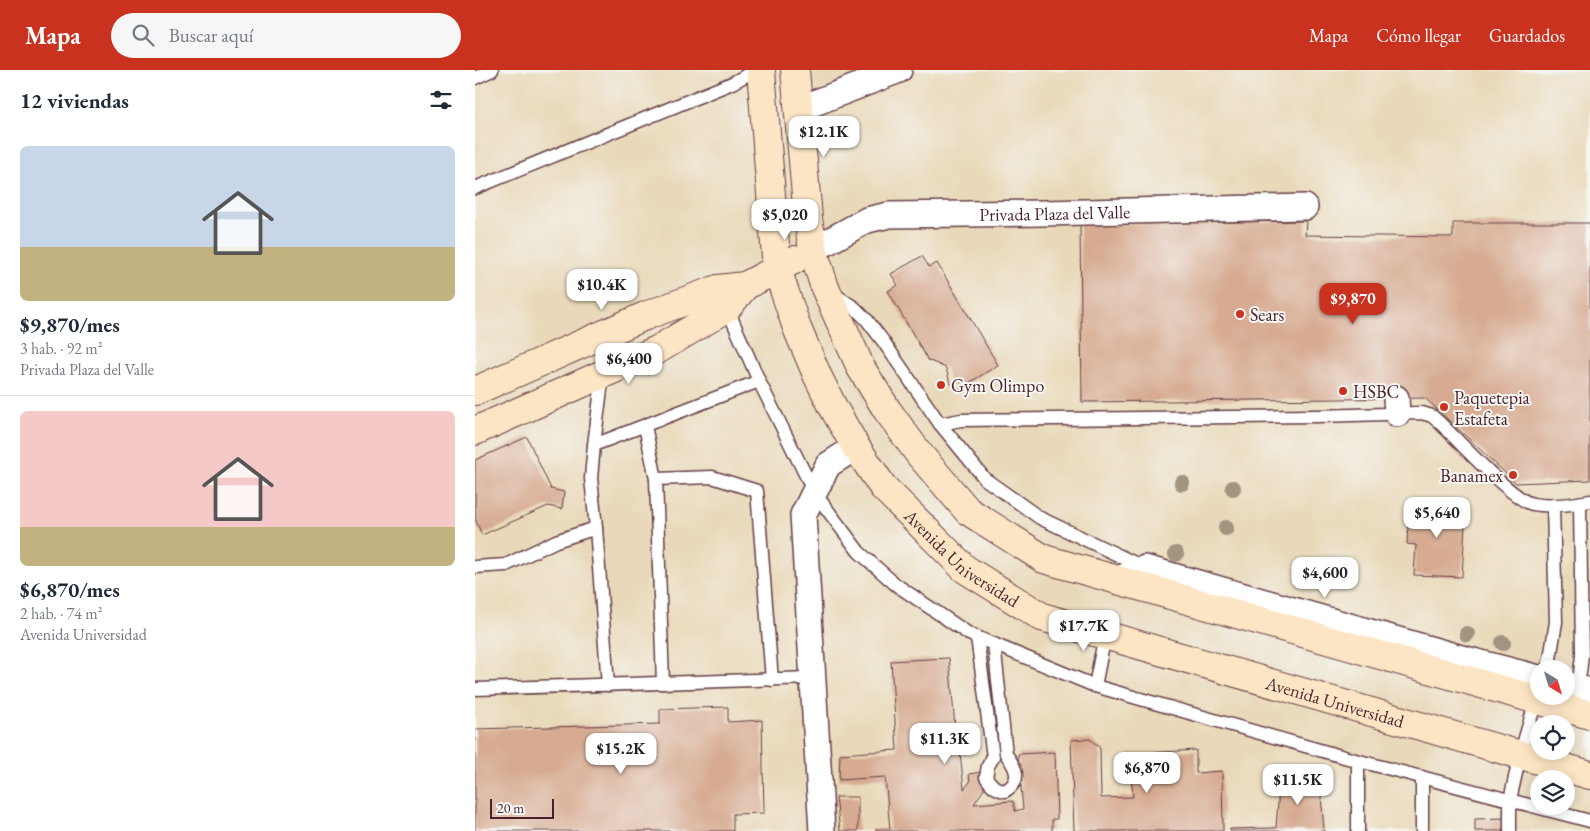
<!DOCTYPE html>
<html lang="es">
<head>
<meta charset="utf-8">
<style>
	:root { --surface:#fff; --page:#f6f6f7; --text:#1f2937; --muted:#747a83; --line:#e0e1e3; --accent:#c8321e }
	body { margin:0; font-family:"EB Garamond",serif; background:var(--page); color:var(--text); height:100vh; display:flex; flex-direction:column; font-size:19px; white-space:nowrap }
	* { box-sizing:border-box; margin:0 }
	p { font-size:16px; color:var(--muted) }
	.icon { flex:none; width:28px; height:28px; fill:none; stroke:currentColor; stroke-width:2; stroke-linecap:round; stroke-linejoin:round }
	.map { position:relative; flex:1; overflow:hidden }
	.sheet { display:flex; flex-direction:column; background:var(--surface); width:475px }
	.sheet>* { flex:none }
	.needle { width:32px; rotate:142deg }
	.tools { position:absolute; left:1055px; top:590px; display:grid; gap:10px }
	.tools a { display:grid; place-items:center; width:45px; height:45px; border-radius:50%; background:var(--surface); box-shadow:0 2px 12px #0003; font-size:25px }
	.scale { position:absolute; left:15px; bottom:12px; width:64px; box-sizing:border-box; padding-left:5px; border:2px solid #4a1f2b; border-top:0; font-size:14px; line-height:18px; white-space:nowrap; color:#4a1f2b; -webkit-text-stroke:4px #f6f6f2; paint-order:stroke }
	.price { position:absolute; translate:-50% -42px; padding:0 11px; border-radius:10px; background:#fff; color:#222; font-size:16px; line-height:32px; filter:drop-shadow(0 1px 2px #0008) }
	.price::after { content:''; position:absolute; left:50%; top:30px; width:15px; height:11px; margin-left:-8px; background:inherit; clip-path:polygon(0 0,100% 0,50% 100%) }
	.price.active { background:var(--accent); color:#fff }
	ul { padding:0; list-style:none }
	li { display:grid; align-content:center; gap:10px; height:265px; padding:0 20px }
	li+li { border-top:1px solid var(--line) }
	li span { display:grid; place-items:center; height:155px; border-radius:8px; color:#555 }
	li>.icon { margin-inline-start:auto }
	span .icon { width:90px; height:90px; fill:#fffc; stroke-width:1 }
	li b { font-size:21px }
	h2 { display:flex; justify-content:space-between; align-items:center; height:60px; padding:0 20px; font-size:21px }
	header { display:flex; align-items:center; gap:30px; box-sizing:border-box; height:70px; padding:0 25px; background:var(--accent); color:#fff }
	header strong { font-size:24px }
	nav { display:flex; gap:28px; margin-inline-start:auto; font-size:18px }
	.search { width:350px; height:45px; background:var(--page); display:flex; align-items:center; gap:12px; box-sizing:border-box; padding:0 18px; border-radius:28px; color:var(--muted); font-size:19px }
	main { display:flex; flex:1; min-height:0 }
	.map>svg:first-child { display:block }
</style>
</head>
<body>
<header>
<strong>Mapa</strong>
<div class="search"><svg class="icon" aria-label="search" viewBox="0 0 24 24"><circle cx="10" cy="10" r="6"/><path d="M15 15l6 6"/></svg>Buscar aquí</div>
<nav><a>Mapa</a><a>Cómo llegar</a><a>Guardados</a></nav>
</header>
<main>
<section class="sheet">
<h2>12 viviendas<svg class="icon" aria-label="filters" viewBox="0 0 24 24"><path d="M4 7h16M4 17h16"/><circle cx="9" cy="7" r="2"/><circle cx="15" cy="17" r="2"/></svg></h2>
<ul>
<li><span style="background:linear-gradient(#c9d6e8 65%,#c2b280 0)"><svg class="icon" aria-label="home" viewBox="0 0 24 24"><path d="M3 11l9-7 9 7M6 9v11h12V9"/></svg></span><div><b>$9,870/mes</b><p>3 hab. · 92 m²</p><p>Privada Plaza del Valle</p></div></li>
<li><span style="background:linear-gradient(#f6c9c9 75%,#c2b280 0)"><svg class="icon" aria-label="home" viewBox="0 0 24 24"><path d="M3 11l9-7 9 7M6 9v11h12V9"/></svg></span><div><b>$6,870/mes</b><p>2 hab. · 74 m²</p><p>Avenida Universidad</p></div></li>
</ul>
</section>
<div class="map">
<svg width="1115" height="761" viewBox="0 0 1115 761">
	<rect width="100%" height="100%" fill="#f6f6f2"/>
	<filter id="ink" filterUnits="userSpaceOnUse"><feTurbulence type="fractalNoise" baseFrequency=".02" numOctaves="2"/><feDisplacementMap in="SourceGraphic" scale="10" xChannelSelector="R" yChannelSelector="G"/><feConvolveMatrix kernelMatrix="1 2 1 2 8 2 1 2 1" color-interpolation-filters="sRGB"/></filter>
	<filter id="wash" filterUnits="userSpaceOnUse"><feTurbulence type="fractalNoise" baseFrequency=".0096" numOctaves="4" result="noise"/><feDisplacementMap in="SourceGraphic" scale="20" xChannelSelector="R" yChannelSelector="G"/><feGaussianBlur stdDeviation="1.12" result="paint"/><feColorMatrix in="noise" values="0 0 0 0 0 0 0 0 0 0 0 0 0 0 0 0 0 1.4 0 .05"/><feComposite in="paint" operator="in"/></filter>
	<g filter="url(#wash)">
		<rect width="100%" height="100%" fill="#eee7ce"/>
		<path fill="#e9d9ba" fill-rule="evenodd" d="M0 0H1107L1115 9V761H0ZM1064 599H1091V626H1064ZM1064 654H1091V681H1064ZM1064 709H1091V736H1064Z"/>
		<g id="blocks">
			<g fill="#d7ab92">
				<polygon points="831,151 830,165 978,167 978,153 1115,153 1115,410 1041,413 950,328 607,332 605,154"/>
				<polygon points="447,186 454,197 462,193 523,295 484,319 475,313 471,298 453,290 413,221 423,215 416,204"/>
				<polygon points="52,367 76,419 89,422 87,439 73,436 7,465 0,449 0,390"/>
				<polygon points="934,434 991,437 987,507 939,505 941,475 932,474"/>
				<polygon points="474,588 480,657 466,658 469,675 484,673 489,719 495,712 494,704 507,702 509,719 499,734 538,731 540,741 548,739 543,684 580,682 582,749 577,749 577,761 401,761 401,759 415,759 410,707 364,710 365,684 422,680 416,591"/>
				<polygon points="253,637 253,652 287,650 289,743 258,744 258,761 0,761 0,659 185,654 185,639"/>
				<polygon points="615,669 625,678 626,728 658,727 654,684 721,680 721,703 747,701 748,761 599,761 596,670"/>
				<polygon points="822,703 844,703 849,761 755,761 755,759 801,758 804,719"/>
				<polygon points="361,727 383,727 383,761 365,761"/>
				<polygon points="1029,748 1029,761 1000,761 1000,749"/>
			</g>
		</g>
	</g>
	<g filter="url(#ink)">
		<use href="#blocks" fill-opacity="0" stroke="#633d43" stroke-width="1"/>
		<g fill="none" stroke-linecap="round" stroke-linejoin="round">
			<defs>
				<g id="lane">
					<polyline points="0,8 17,0"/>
					<polyline points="0,118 257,13 281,0"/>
					<path d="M359 224 380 238 392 250 408 271 465 354 486 350 842 346 947 343 957 346 966 354C983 370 1038 431 1058 434 1074 437 1099 434 1115 431"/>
					<polyline points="252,238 284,311 339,422 384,482 420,514 494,564 620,616 869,687 1115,751"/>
					<polyline points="465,354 510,409 565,448 670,498"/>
					<polyline points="170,356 181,409"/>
					<polyline points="119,375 133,263"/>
					<polyline points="121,458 133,615"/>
					<polyline points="0,497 31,495 81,471 121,458 116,408 119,375 284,311"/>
					<path d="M502 567 518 687 513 696 511 707C516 715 520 719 530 721 548 710 541 698 531 684L519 574"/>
					<polyline points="1072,599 1075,589 1081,552 1078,435"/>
					<polyline points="188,613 181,409 237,407 282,421 297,610"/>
					<polyline points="620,616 630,565"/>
					<polyline points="0,619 338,608"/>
					<polyline points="1089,654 1105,603 1107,585 1105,433"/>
					<polyline points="947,707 947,761"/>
					<polyline points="883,761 883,691"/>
					<polyline points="1035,761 1035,730 1045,685 1062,627"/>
				</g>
				<g id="street">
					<polyline points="324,39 424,0"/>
					<path id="s1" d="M338 180 392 150 414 145 568 143 830 137"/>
					<polyline points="921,328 922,344"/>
					<polyline points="640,510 670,498 983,587 1064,608"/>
					<polyline points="1091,615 1115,621"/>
					<polyline points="347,761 328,445 353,395 381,377"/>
				</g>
				<g id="secondary">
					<path id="s2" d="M286 0 302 199 322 258 343 307 359 339 381 377 408 417 490 499 567 547 1115 705"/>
					<polyline points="320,0 333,148 338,180 350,218 386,298 412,340 444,384 493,441 569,489 1115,645"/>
					<polyline points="0,321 170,246 243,219 270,216 319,190"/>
					<polyline points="0,361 182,280 252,238 270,216"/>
				</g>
			</defs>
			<use href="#lane" stroke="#633d43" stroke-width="15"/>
			<use href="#street" stroke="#633d43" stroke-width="28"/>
			<use href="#secondary" stroke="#633d43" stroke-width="30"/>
			<use href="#lane" stroke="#fff" stroke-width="12"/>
			<use href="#street" stroke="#fff" stroke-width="25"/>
			<use href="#secondary" stroke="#fce5c4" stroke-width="28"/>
		</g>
		<g fill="#a2947f">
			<circle cx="707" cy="413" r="8"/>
			<circle cx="758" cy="418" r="8"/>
			<circle cx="751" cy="458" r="8"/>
			<circle cx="701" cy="484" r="8"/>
			<circle cx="992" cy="564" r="8"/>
			<circle cx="1028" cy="573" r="8"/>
		</g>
	</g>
	<g fill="#c8321e" stroke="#f6f6f2" stroke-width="2">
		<circle cx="765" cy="244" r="5"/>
		<circle cx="466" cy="315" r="5"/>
		<circle cx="868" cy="321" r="5"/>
		<circle cx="969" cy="337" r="5"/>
		<circle cx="1038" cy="405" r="5"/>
	</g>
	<g text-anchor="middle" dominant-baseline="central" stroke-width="4" stroke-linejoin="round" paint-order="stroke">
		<g font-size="18" fill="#4a1f2b" stroke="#f6f6f2">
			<text stroke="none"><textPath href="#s1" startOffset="250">Privada Plaza del Valle</textPath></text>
			<text stroke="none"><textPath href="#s2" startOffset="550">Avenida Universidad</textPath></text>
			<text stroke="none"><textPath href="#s2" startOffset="955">Avenida Universidad</textPath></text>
		</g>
		<g font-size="18" fill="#4a1f2b" stroke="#f6f6f2" text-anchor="start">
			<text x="775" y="244">Sears</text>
			<text x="476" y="315">Gym Olimpo</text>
			<text x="878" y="321">HSBC</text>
			<text x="979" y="327">Paquetepia<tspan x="979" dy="21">Estafeta</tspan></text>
			<text x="1028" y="405" text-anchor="end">Banamex</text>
		</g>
	</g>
</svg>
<div class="tools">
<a><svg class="needle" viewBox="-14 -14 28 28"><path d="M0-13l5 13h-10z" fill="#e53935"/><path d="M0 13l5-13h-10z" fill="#747a83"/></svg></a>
<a><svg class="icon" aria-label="locate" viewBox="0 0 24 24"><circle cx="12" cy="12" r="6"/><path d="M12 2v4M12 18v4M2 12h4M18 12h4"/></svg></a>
<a><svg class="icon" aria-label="layers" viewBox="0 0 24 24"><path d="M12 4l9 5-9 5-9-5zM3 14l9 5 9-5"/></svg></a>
</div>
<div class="scale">20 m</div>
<b class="price" style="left:349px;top:88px">$12.1K</b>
<b class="price" style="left:310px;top:171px">$5,020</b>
<b class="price" style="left:127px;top:241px">$10.4K</b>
<b class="price active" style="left:878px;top:255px">$9,870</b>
<b class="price" style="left:154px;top:315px">$6,400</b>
<b class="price" style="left:962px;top:469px">$5,640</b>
<b class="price" style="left:850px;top:529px">$4,600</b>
<b class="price" style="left:609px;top:582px">$17.7K</b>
<b class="price" style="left:470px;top:695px">$11.3K</b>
<b class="price" style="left:146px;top:705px">$15.2K</b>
<b class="price" style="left:672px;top:724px">$6,870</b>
<b class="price" style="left:823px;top:736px">$11.5K</b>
</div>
</main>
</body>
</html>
